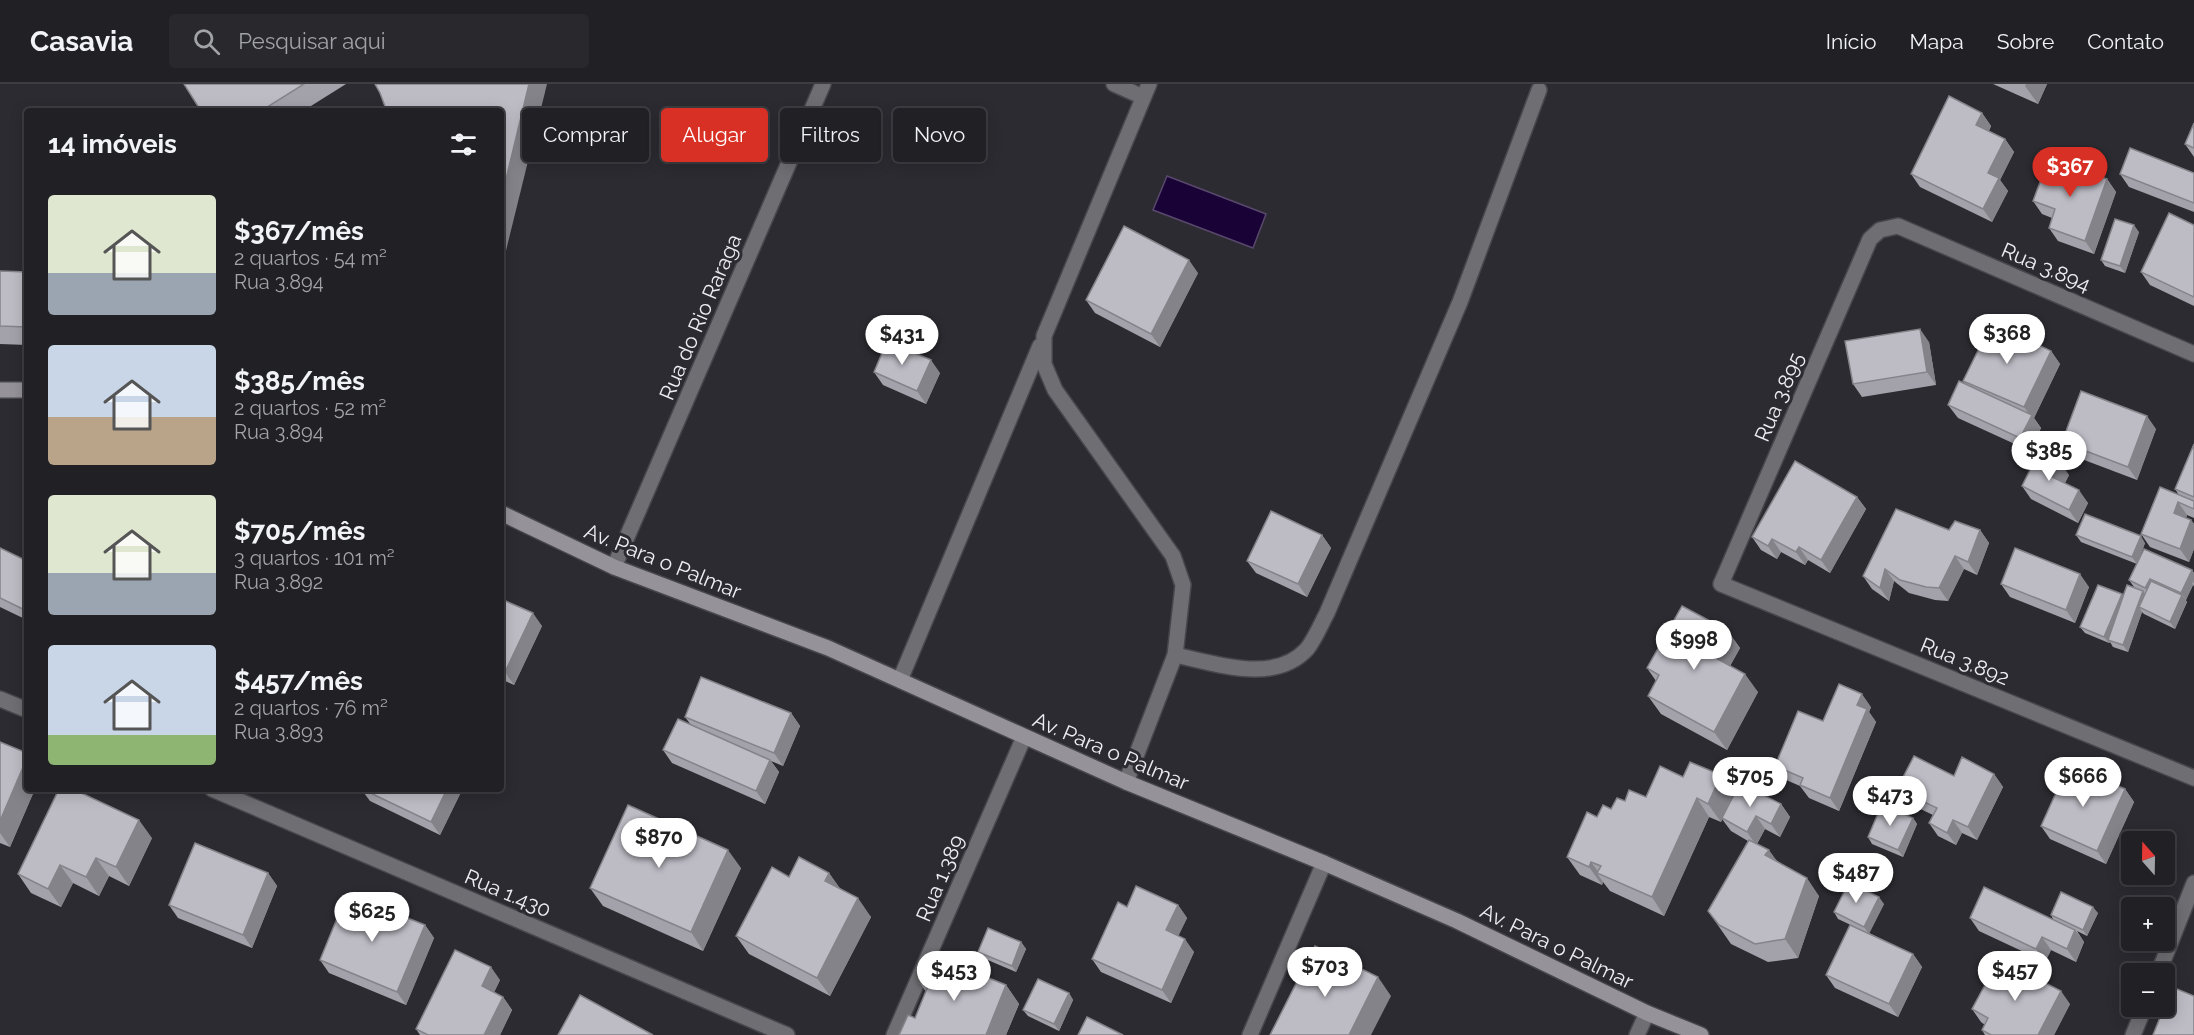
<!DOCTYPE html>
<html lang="pt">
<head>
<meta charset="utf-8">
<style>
	:root { --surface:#212025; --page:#29282d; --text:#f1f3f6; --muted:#a2a3a7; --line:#3e3e42; --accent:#d93025 }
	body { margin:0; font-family:Raleway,sans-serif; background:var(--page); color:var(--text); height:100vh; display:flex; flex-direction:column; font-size:22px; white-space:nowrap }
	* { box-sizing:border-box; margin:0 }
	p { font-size:20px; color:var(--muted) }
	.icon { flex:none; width:33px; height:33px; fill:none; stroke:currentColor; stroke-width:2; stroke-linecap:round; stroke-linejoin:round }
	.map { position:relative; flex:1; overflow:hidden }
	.panel { position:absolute; left:24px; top:24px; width:480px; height:684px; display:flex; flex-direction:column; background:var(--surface); border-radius:6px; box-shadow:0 3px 15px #0003,0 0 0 2px var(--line) }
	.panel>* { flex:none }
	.top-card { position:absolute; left:522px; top:24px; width:570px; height:54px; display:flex; gap:12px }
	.needle { width:39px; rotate:340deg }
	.controls { position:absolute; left:2121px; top:747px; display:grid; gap:12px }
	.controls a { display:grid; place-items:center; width:54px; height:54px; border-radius:6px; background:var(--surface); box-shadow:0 3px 15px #0003,0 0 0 2px var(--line); font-size:30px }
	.price { position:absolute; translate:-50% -51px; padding:0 14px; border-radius:21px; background:#fff; color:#222; font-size:20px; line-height:39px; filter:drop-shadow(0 2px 3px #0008) }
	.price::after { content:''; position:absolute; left:50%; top:36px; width:18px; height:14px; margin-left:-9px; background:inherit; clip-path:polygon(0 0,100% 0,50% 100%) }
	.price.selected { background:var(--accent); color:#fff }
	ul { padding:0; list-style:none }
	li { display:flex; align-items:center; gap:18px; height:150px; padding:0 24px }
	li span { display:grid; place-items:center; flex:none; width:168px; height:120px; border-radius:6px; color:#555 }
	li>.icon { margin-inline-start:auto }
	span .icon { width:72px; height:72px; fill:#fffc; stroke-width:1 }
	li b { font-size:26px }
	h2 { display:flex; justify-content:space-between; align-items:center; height:72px; padding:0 24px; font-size:26px }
	.tag { padding:0 21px; border-radius:6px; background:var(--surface); box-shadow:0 3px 15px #0003,0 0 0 2px var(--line); font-size:21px; line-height:54px }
	.tag.selected { background:var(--accent); color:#fff }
	header { display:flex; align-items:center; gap:36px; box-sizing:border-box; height:84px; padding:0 30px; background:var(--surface); border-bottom:2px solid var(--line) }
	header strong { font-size:28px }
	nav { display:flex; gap:33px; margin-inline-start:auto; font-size:21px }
	.search { width:420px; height:54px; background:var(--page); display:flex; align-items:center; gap:15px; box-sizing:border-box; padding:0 21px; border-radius:6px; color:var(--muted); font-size:22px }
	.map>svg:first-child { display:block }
</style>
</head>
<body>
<header>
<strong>Casavia</strong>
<div class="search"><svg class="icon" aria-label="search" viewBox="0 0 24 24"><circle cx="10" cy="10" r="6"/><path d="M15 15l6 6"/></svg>Pesquisar aqui</div>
<nav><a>Início</a><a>Mapa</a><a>Sobre</a><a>Contato</a></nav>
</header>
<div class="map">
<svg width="2194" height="951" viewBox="0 0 2194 951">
	<rect width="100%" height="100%" fill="#2c2b31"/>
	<polygon fill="#190235" stroke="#59486d" stroke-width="1.5" points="1167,92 1266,130 1253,164 1153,126"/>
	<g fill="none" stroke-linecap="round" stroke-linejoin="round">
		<defs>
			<g id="lane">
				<polyline points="1114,0 1143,13"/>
				<path d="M1175 571C1215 579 1274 601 1307 565 1315 555 1321 540 1327 529L1460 218 1539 6"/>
				<polyline points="900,596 1040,262"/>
				<polyline points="1126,698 1175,571 1183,501 1173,472 1055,306 1044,280 1044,252 1149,0"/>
			</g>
			<g id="street">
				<polyline points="2194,270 1898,142 1880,146 1870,155 1721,500 2194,694"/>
				<polyline points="614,483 823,0"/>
				<polyline points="0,615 27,626"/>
				<polyline points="212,705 787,951"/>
				<polyline points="2158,890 2194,799"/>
				<polyline points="894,951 1024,653"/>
				<polyline points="1250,951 1324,779"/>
				<polyline points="1637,951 1647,929"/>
				<polyline points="2133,951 2145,922"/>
			</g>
			<g id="secondary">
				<polyline points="0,306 27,306"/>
				<polyline points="501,429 614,483 828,564 1126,698 1324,779 1457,837 1647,929 1701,951"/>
			</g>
		</defs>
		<use href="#lane" stroke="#47464c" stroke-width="18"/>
		<use href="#street" stroke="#47464c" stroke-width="18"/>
		<use href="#secondary" stroke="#47464c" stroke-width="18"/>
		<use href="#lane" stroke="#6f6e72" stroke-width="15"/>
		<use href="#street" stroke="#6f6e72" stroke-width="15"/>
		<use href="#secondary" stroke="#959399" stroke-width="15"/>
	</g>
	<g fill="#a3a1a9">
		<polygon points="184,0 346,0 303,27 201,27"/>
		<polygon points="1993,0 2047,0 2038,20"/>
		<polygon points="1982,29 1991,42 1989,47 2005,55 2014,68 2000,96 2008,107 1992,138 1920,103 1911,90"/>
		<polygon points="2194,39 2194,73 2185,60"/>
		<polygon points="2194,89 2194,128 2129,103 2120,90"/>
		<polygon points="2107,95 2116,108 2094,170 2058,157 2049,144 2052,134 2042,130 2033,117"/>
		<polygon points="2194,141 2194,222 2150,201 2141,188"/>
		<polygon points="2139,148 2125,189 2105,182 2101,176"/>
		<polygon points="0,187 27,188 27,261 0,260"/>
		<polygon points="1198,189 1160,263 1095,229 1086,216"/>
		<polygon points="1929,258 1936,301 1862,313 1853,300"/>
		<polygon points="2051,267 2060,280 2034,334 2041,344 2030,367 1958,334 1948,321 1965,300 1963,297"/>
		<polygon points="874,288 940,289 926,320 883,301"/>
		<polygon points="2156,345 2137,396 2071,371 2062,358"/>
		<polygon points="2194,360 2194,434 2187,431 2186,434 2191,436 2194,440 2194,465 2189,478 2150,463 2141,450 2179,411 2175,405"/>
		<polygon points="2069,391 2065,399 2088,419 2078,439 2031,415 2022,402"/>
		<polygon points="1857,413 1866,425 1830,489 1808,476 1805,481 1781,468 1777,475 1761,466 1752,453"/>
		<polygon points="1949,446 1980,446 1989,459 1977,491 1964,485 1948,517 1935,516 1909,509 1894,497 1889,517 1872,505 1863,492"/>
		<polygon points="1322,451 1331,464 1307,513 1256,489 1247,477"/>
		<polygon points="2076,451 2145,459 2137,480 2081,458"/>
		<polygon points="0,464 27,477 27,536 0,523"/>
		<polygon points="2192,486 2194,489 2194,502 2193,501 2186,516 2185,515 2187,518 2175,545 2144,530 2142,528 2128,568 2113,563 2110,558 2109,559 2085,549 2080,543 2122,510 2124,513 2139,506 2134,503 2129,496"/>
		<polygon points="2001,500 2089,503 2075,539 2010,513"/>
		<polygon points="501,515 542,542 514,601 501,595"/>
		<polygon points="1727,546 1740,564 1730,582 1758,608 1727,666 1661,630 1648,612 1656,597 1647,584"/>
		<polygon points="1871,623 1869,628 1876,638 1839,727 1809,714 1800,702 1784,695 1775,682 1823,637"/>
		<polygon points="791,629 800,642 783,682 771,677 779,688 765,720 672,679 663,666 691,641 685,633"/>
		<polygon points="0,658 27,705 35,705 10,763 0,759"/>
		<polygon points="1994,690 2003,703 1977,756 1962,749 1956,761 1938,752 1929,739 1933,731 1906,718 1897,705 1954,692"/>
		<polygon points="1721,691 1733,710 1728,723 1781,720 1790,733 1780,753 1765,745 1757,760 1819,812 1798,874 1768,878 1731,860 1708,827 1748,757 1731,747 1722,735 1721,738 1709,733 1664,832 1610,807 1603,798 1602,801 1580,791 1567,773 1597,733 1625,717 1646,713 1683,693"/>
		<polygon points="361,705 462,706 440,751 370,717"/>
		<polygon points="2125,705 2134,718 2106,780 2050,755 2041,742"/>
		<polygon points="1913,734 1917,740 1903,773 1872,760 1868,753"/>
		<polygon points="152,754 129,802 109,792 99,812 73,799 61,823 31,809 18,790"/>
		<polygon points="741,784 703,867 603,822 590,804"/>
		<polygon points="268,789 277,802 252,864 178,834 169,821"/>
		<polygon points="829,789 840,805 871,833 830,912 749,870 736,852"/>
		<polygon points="1884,820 1869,849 1913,870 1922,883 1898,933 1835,904 1826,891 1853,842 1838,835 1834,828"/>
		<polygon points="1178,821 1187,834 1178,852 1194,868 1171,919 1101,888 1092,875 1127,823"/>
		<polygon points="2098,829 2087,852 2077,847 2084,858 2076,878 2051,866 2045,878 1979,847 1970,834 2053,835 2051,831"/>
		<polygon points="425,841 434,854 406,921 329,889 320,876"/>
		<polygon points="1021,858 1026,865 1016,888 983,874 978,868"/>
		<polygon points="500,896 494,908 503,913 512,926 500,951 420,951 416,945"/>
		<polygon points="920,899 1006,901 1019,920 1006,951 899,951 915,934 926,908"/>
		<polygon points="1069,909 1073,916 1059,947 1028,932 1023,926"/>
		<polygon points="2070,920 2054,951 1985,951 1982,946 1985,941 1981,938 1972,925"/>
	</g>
	<g fill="#848389">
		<polygon points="529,0 547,0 501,187 501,116"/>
		<polygon points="2026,0 2047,0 2038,20 2025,2"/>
		<polygon points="1982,29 1991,42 1985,54 1976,41"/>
		<polygon points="2005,55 2014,68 2000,96 2008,107 1992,138 1983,125 1988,89"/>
		<polygon points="2107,95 2116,108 2094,170 2085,157"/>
		<polygon points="2134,141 2139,148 2125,189 2120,182"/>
		<polygon points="1189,176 1198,189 1160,263 1151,250"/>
		<polygon points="1920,245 1929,258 1936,301 1927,288"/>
		<polygon points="2051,267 2060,280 2034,334 2041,344 2030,367 2020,354 2031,333 2024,323"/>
		<polygon points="931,276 940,289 926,320 917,307"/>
		<polygon points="2147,332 2156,345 2137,396 2128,383"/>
		<polygon points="2060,378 2069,391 2061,406 2052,393"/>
		<polygon points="2079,406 2088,419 2078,439 2069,426"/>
		<polygon points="1857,413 1866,425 1830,489 1821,476"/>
		<polygon points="2178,418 2187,431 2183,442 2174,429"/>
		<polygon points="2191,436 2194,440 2194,465 2189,478 2180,465"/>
		<polygon points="1980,446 1989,459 1977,491 1968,478"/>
		<polygon points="1322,451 1331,464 1307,513 1298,500"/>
		<polygon points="2141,452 2145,459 2137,480 2132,473"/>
		<polygon points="1772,455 1781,468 1777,475 1768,462"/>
		<polygon points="1799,463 1808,476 1805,481 1796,468"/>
		<polygon points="1955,472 1964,485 1948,517 1939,504"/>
		<polygon points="1885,485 1894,497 1889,517 1880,504"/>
		<polygon points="2192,486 2194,489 2194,499 2192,498 2193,501 2186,516 2181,509"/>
		<polygon points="2080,490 2089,503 2075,539 2066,526"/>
		<polygon points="2150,495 2154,501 2150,511 2145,504"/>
		<polygon points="2143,507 2148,514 2139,523 2142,528 2128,568 2123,561"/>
		<polygon points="2122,510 2126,517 2108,556 2110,558 2109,559 2104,553"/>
		<polygon points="2182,511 2187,518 2175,545 2170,538"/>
		<polygon points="533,529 542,542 514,601 505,588"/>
		<polygon points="1727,546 1740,564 1725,591 1712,572"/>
		<polygon points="1745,590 1758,608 1727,666 1714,648"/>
		<polygon points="1862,610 1871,623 1869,628 1876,638 1839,727 1830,714 1857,621"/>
		<polygon points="791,629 800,642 783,682 774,669"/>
		<polygon points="27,674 27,705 35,705 10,763 0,749 0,737"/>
		<polygon points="770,676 779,688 765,720 756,707"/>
		<polygon points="1994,690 2003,703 1977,756 1968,743"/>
		<polygon points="1721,691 1733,710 1721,738 1708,720"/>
		<polygon points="447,705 462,706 440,751 431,738"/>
		<polygon points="2125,705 2134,718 2106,780 2097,767"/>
		<polygon points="1697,714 1709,733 1664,832 1652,813"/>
		<polygon points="1781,720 1790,733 1780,753 1771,740"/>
		<polygon points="1756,732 1765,745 1756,761 1747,748"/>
		<polygon points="1913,734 1917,740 1903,773 1898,766"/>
		<polygon points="139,736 152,754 129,802 116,783"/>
		<polygon points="1953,736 1962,749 1956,761 1947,749"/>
		<polygon points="728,766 741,784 703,867 691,848"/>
		<polygon points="1769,766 1782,784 1765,771"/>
		<polygon points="96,774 109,792 99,812 86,793"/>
		<polygon points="1591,778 1600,790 1597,789 1603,798 1602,801 1589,783"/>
		<polygon points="60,781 73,799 61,823 48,805"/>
		<polygon points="268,789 277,802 252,864 243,851"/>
		<polygon points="829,789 842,807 825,797"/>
		<polygon points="1807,794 1819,812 1798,874 1785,855"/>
		<polygon points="1879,813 1884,820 1869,850 1864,843"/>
		<polygon points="858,814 871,833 830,912 817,894"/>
		<polygon points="1178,821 1187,834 1175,859 1166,846"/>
		<polygon points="2093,823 2098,829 2087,852 2083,846"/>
		<polygon points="425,841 434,854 406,921 397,908"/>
		<polygon points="2075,846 2084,858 2076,878 2067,865"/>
		<polygon points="2042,853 2051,866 2045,878 2036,865"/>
		<polygon points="1185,855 1194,868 1171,919 1162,906"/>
		<polygon points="1021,858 1026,865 1016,888 1012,882"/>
		<polygon points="1913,870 1922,883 1898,933 1889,920"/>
		<polygon points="491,883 500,896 491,915 482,902"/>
		<polygon points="1378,893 1391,912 1371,951 1349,951"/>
		<polygon points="1006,901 1019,920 1006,951 986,951"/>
		<polygon points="2061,907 2070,920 2054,951 2038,951"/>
		<polygon points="1069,909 1073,916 1059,947 1054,940"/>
		<polygon points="503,913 512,926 500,951 484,951"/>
	</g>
	<g fill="#bdbbc4" stroke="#848389" stroke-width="1.5">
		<polygon points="184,0 304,0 261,27 201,27"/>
		<polygon points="375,0 529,0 501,116 501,27 385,27 386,25 380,9"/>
		<polygon points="1949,12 1982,29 1976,41 2005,55 1988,89 1999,94 1983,125 1911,90"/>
		<polygon points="2194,39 2194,64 2185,60"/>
		<polygon points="2130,64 2194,89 2194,119 2120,90"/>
		<polygon points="2049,74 2107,95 2085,157 2049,144 2055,125 2033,117"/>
		<polygon points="2169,129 2194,141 2194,213 2141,188"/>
		<polygon points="2115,135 2134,141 2120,182 2101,176"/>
		<polygon points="1124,142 1189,176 1151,250 1086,216"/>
		<polygon points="0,187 27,188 27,243 0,242"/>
		<polygon points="1992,238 2051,267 2024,323 1963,297"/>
		<polygon points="1920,245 1927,288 1853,300 1845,257"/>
		<polygon points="887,257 931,276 917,307 874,288"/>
		<polygon points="1959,297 2032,331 2020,354 1948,321"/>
		<polygon points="2081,307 2147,332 2128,383 2062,358"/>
		<polygon points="2194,360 2194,413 2175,405"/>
		<polygon points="2039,368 2060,378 2052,393 2079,406 2069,426 2022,402"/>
		<polygon points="1795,377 1857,413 1821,476 1799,463 1796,468 1772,455 1768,462 1752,453"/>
		<polygon points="2160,403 2194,417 2194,425 2178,418 2174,429 2191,436 2180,465 2141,450"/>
		<polygon points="1896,425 1949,446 1955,437 1980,446 1968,478 1955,472 1939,504 1926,503 1900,496 1885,485 1880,504 1863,492"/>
		<polygon points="1271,427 1322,451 1298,500 1247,477"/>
		<polygon points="2085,430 2141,452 2132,473 2076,451"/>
		<polygon points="0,464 27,477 27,527 0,514"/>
		<polygon points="2015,464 2080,490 2066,526 2001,500"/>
		<polygon points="2144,465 2192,486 2181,509 2150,495 2145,504 2129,496"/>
		<polygon points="2151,497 2182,511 2170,538 2139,523"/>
		<polygon points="2098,501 2122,510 2104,553 2080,543"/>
		<polygon points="2127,501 2143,507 2123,561 2108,556"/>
		<polygon points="501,515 533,529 505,588 501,586"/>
		<polygon points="1682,522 1727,546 1712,572 1745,590 1714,648 1648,612 1659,591 1647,584"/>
		<polygon points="701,593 791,629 774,669 685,633"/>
		<polygon points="1839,600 1862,610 1857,621 1867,625 1830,714 1800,701 1803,694 1775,682 1798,627 1823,637"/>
		<polygon points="678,635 770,676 756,707 663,666"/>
		<polygon points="0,658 27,669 27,674 0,737"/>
		<polygon points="1914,672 1954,692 1962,673 1994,690 1968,743 1953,736 1947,749 1929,739 1937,724 1897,705"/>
		<polygon points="1690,678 1721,691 1708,720 1697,714 1652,813 1597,789 1601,782 1591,778 1589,783 1567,773 1587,728 1597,733 1603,721 1611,725 1617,714 1625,717 1629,706 1646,713 1660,682 1683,693"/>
		<polygon points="2069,680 2125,705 2097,767 2041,742"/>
		<polygon points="1740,699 1781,720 1771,740 1756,732 1747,748 1722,734"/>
		<polygon points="59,705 73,705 139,736 116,783 96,774 86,793 60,781 48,805 18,790"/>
		<polygon points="362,705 447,705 431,738"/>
		<polygon points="1882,720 1913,734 1898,766 1868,753"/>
		<polygon points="628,721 728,766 691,848 590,804"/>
		<polygon points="1749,756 1769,766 1765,771 1807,794 1785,855 1755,860 1719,841 1708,827"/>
		<polygon points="195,759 268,789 243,851 169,821"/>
		<polygon points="799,773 829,789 825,797 858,814 817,894 736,852 772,783 789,793"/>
		<polygon points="1849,798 1879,813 1864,843 1834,828"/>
		<polygon points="1136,802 1178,821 1166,846 1185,855 1162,906 1092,875 1118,818 1127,823"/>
		<polygon points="1984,803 2075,846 2067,865 2042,853 2036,865 1970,834"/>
		<polygon points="2061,808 2093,823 2083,846 2051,831"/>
		<polygon points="347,810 425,841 397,908 320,876"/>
		<polygon points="1850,841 1913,870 1889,920 1826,891"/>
		<polygon points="988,844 1021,858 1012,882 978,868"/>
		<polygon points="1315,862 1378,893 1349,951 1270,951"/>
		<polygon points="455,866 491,883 482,902 503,913 484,951 428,951 416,945"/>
		<polygon points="932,871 1006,901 986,951 899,951 908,931 915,934 928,902 920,899"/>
		<polygon points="1999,875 2061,907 2038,951 1991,951 1982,946 1988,934 1972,925"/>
		<polygon points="1038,895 1069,909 1054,940 1023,926"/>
		<polygon points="2172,903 2194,912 2194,951 2153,951"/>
		<polygon points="580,911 653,951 558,951"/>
		<polygon points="1087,933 1123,951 1078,951"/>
	</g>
	<g text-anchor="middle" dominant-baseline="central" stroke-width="6" stroke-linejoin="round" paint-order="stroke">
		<g font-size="21" fill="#eeedf1" stroke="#2c2b31">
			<text transform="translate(2046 183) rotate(23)">Rua 3.894</text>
			<text transform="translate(700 233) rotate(-67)">Rua do Rio Raraga</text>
			<text transform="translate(1779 313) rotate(-67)">Rua 3.895</text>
			<text transform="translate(663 477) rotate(22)">Av. Para o Palmar</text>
			<text transform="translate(1965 577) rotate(22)">Rua 3.892</text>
			<text transform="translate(1111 667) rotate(23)">Av. Para o Palmar</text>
			<text transform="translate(940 794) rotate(-67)">Rua 1.389</text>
			<text transform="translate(508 809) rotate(23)">Rua 1.430</text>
			<text transform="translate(1557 862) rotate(26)">Av. Para o Palmar</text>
		</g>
	</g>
</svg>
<div class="controls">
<a><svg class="needle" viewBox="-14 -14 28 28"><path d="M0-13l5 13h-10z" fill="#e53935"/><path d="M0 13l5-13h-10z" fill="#a2a3a7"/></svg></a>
<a>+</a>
<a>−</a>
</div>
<b class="price selected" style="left:2070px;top:114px">$367</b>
<b class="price" style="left:2007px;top:281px">$368</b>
<b class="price" style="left:902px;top:282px">$431</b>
<b class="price" style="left:2049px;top:398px">$385</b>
<b class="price" style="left:1694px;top:587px">$998</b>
<b class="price" style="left:1750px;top:724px">$705</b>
<b class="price" style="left:2083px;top:724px">$666</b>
<b class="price" style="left:1890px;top:743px">$473</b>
<b class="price" style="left:659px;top:785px">$870</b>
<b class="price" style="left:1856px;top:820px">$487</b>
<b class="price" style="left:372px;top:859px">$625</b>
<b class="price" style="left:1325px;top:914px">$703</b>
<b class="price" style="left:954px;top:918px">$453</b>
<b class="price" style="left:2015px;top:918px">$457</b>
<div class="top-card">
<a class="tag">Comprar</a>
<a class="tag selected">Alugar</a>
<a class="tag">Filtros</a>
<a class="tag">Novo</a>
</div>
<section class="panel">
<h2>14 imóveis<svg class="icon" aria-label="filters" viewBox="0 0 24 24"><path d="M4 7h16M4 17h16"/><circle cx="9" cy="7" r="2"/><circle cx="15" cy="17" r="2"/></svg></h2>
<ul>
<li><span style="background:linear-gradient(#dfe7d0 65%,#9aa5b1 0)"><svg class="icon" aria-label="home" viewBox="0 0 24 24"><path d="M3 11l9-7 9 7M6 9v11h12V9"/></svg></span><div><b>$367/mês</b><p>2 quartos · 54 m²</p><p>Rua 3.894</p></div></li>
<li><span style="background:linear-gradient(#c9d6e8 60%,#b9a48a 0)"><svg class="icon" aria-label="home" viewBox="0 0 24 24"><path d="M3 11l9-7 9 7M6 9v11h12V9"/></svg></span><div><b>$385/mês</b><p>2 quartos · 52 m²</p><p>Rua 3.894</p></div></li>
<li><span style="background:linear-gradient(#dfe7d0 65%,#9aa5b1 0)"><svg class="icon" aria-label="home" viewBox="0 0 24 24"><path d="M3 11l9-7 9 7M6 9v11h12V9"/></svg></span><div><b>$705/mês</b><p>3 quartos · 101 m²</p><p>Rua 3.892</p></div></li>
<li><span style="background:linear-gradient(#c9d6e8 75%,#8fb573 0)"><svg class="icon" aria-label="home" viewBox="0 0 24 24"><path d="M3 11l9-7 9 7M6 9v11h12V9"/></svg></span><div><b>$457/mês</b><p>2 quartos · 76 m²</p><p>Rua 3.893</p></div></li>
</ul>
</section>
</div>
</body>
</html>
